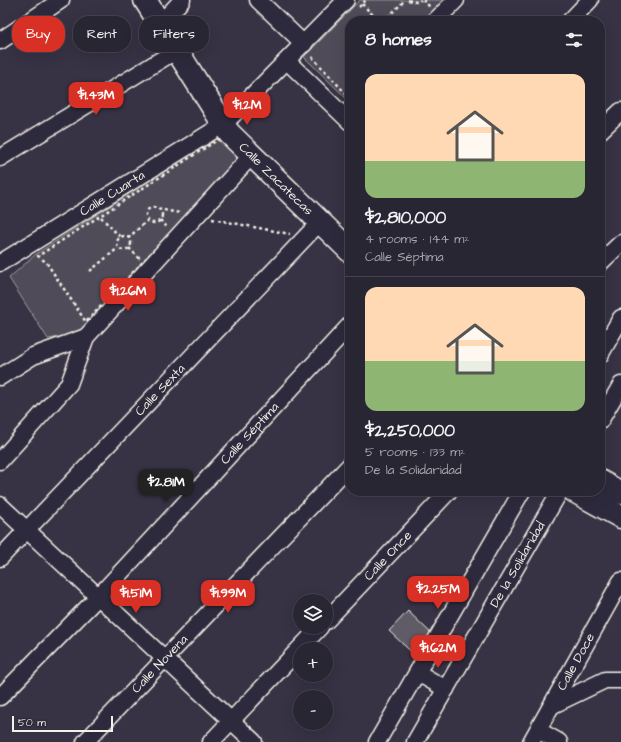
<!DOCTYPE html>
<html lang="en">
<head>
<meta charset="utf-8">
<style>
	:root { --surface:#292633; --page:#312e3b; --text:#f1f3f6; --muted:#a5a5ac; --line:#45434e; --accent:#d93025 }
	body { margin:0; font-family:"Architects Daughter",sans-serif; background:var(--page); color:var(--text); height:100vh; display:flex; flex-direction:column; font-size:15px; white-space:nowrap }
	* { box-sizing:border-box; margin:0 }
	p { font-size:13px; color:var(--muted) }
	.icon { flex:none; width:22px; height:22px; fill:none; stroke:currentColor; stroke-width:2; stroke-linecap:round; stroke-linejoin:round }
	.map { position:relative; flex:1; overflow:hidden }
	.drawer { position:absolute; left:345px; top:16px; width:260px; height:480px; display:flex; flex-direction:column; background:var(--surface); border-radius:16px; box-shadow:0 4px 16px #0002,0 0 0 1px var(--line) }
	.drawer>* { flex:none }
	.hud { position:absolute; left:12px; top:16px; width:273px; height:36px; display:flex; gap:8px }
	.controls { position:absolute; left:293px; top:594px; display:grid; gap:8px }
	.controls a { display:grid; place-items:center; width:40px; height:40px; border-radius:50%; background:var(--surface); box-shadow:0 4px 16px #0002,0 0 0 1px var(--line); font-size:20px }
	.scale { position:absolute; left:12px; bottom:10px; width:101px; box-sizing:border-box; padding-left:4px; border:2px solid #f4f1e8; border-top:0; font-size:11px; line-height:14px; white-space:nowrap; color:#f4f1e8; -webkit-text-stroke:3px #2f2a3d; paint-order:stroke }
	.price { position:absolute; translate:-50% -34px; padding:0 9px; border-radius:8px; background:var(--accent); color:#fff; font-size:13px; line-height:26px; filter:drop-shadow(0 1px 2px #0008) }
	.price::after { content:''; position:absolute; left:50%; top:24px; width:12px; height:9px; margin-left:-6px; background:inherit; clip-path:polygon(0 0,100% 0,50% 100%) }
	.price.active { background:#222; color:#fff }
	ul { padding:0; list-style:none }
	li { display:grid; align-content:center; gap:8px; height:212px; padding:0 20px }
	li+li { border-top:1px solid var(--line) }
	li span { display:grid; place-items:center; height:124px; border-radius:12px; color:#555 }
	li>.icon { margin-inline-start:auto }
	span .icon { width:72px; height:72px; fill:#fffc; stroke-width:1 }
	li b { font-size:17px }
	h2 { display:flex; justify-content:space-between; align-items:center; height:48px; padding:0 20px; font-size:17px }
	.tag { padding:0 14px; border-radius:16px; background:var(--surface); box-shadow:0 4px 16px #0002,0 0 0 1px var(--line); font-size:14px; line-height:36px }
	.tag.active { background:var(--accent); color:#fff }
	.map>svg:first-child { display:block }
</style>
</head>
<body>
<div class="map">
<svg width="621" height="742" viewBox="0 0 621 742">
	<rect width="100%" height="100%" fill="#373244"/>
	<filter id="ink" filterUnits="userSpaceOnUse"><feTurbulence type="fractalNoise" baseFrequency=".025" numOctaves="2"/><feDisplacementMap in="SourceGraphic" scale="8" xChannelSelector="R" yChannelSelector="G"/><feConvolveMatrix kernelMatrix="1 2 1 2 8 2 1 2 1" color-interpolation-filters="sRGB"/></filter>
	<g filter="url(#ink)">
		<g fill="#504b59" stroke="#a29ea0">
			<polygon points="360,0 446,0 426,21 350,21 350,98 348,100 304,57"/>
			<polygon points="220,135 243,160 81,333 48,339 9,278 36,254"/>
		</g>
		<polygon fill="#5f5c67" stroke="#f4f1e8" points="408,611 438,640 421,661 389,631"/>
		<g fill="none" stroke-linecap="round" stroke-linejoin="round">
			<defs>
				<g id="street">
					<polyline points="258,0 304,44"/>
					<polyline points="435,21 456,0"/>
					<polyline points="570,21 590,0"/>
					<polyline points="160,24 182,0"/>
					<polyline points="0,41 61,0"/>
					<polyline points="287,61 350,122"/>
					<polyline points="600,131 621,111"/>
					<polyline points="0,158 177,50"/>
					<path id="s1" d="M0 263 224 124 346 0"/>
					<polyline points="600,263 621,243"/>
					<polyline points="600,355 621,318"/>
					<polyline points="0,377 33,356 86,337"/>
					<polyline points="600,421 621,385"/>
					<polyline points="0,461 69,384 86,337 252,155"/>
					<polyline points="0,505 254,742"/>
					<path id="s2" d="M0 558 320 222"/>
					<path id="s3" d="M326 621 449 491"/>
					<polyline points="418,673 446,689"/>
					<path id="s4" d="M0 697 98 597 350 325"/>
					<polyline points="553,705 605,680 621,680"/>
					<polyline points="538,730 559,742"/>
					<path id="s5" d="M85 742 350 465"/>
					<polyline points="211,742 320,627"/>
					<polyline points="377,742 522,491"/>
					<path id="s6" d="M415 742 560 491"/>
					<path id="s7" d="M531 742 621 581"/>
				</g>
				<g id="secondary">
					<path id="s8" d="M145 0 229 133 350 251"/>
					<polyline points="600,481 621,493"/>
					<polyline points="574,491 621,517"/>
				</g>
			</defs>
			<use href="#street" stroke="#f4f1e8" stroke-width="19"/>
			<use href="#secondary" stroke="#f4f1e8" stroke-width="25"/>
			<g stroke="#f4f1e8" stroke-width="2.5" stroke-dasharray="3 3" stroke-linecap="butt">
				<polyline points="408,0 416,2 421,0"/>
				<polyline points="423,0 430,7"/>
				<polyline points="362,4 379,21"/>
				<polyline points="359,7 366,0"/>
				<polyline points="384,21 405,0"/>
				<polyline points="312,57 350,98"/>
				<polygon points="225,135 243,156 86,322 46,262 38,256"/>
				<circle cx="154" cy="215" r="8"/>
				<polyline points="158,209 180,213"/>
				<polyline points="101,217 120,237"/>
				<polyline points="212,219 290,234"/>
				<polyline points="160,220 167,227"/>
				<circle cx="124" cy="243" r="7"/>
				<polyline points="128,238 148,220"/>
				<polyline points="129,248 140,259"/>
				<polyline points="90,271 118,248"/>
			</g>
			<use href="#street" stroke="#2f2a3d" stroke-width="16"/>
			<use href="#secondary" stroke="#2f2a3d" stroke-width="22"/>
		</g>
	</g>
	<g text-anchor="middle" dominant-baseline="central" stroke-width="4" stroke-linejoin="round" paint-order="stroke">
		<g font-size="13" fill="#f4f1e8" stroke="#2f2a3d">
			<text stroke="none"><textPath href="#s8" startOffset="223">Calle Zacatecas</textPath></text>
			<text stroke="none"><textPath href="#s1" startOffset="132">Calle Cuarta</textPath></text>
			<text stroke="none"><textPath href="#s2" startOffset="232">Calle Sexta</textPath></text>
			<text stroke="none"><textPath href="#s4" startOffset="363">Calle Séptima</textPath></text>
			<text stroke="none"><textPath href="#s3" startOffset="90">Calle Once</textPath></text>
			<text stroke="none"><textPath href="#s6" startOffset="205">De la Solidaridad</textPath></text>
			<text stroke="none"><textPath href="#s7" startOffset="92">Calle Doce</textPath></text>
			<text stroke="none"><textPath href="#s5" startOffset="108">Calle Novena</textPath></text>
		</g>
	</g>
</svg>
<div class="controls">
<a><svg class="icon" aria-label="layers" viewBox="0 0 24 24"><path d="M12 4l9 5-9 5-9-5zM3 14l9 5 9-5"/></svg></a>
<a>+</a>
<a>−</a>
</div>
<div class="scale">50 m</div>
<b class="price" style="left:96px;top:116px">$1.43M</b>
<b class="price" style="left:247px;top:126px">$1.2M</b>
<b class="price" style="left:128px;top:312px">$1.26M</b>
<b class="price active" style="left:166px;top:503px">$2.81M</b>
<b class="price" style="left:438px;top:610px">$2.25M</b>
<b class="price" style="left:136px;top:614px">$1.51M</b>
<b class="price" style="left:228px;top:614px">$1.99M</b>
<b class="price" style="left:438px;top:669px">$1.62M</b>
<div class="hud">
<a class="tag active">Buy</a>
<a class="tag">Rent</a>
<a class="tag">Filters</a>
</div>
<section class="drawer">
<h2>8 homes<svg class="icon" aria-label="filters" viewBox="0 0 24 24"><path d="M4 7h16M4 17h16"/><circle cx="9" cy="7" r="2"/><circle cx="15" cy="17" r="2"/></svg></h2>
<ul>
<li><span style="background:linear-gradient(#ffd9b3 70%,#8fb573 0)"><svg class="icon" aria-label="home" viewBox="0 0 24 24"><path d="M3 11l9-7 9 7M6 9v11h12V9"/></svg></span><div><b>$2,810,000</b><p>4 rooms · 144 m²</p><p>Calle Séptima</p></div></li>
<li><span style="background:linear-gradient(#ffd9b3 60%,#8fb573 0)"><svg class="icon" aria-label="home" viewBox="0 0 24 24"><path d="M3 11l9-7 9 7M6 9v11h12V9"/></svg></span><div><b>$2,250,000</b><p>5 rooms · 133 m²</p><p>De la Solidaridad</p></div></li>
</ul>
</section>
</div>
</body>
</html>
